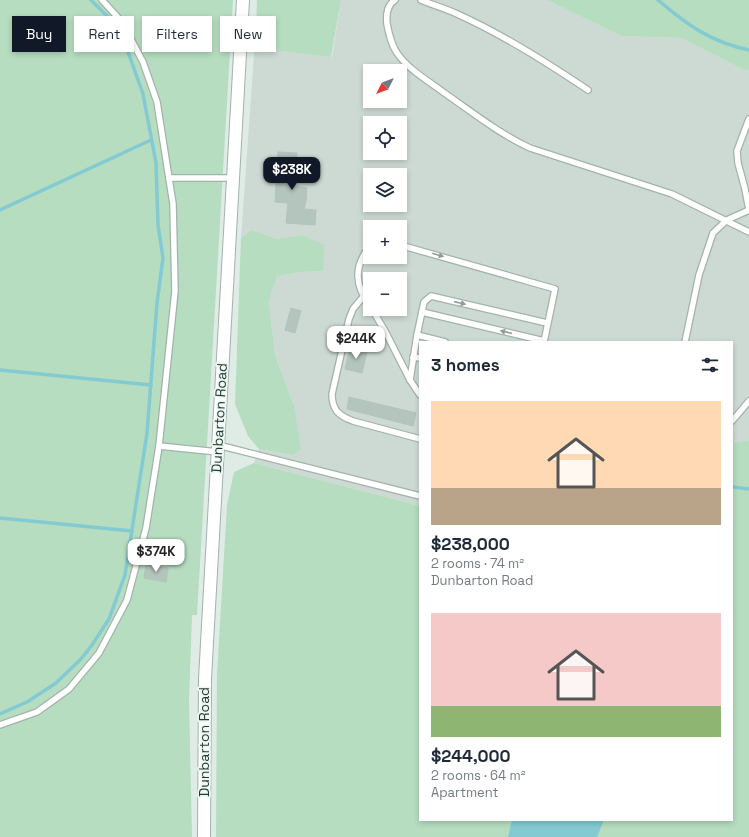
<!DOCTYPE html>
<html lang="en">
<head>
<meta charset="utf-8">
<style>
	:root { --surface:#fff; --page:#f2f2f3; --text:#1f2937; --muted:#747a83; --accent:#111827 }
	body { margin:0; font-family:"Space Grotesk",sans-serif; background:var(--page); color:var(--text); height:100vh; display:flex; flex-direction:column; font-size:15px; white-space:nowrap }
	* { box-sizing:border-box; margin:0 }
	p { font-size:13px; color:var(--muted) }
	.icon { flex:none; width:22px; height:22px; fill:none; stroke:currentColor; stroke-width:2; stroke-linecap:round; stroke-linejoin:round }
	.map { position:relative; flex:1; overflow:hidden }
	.details { position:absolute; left:419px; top:341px; width:314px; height:480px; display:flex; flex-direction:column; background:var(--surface); border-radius:0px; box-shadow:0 2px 6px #0003 }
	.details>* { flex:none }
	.top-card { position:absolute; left:12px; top:16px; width:347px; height:36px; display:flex; gap:8px }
	.needle { width:26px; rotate:228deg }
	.buttons { position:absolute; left:363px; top:64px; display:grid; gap:8px }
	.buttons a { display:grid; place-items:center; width:44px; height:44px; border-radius:0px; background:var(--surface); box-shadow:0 2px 6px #0003; font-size:20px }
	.price { position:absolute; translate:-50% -34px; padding:0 9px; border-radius:8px; background:#fff; color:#222; font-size:13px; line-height:26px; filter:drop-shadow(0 1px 2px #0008) }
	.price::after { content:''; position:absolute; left:50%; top:24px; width:12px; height:9px; margin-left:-6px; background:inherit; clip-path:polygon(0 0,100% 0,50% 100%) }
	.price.current { background:var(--accent); color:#fff }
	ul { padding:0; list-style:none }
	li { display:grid; align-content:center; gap:8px; height:212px; padding:0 12px }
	li span { display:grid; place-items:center; height:124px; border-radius:0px; color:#555 }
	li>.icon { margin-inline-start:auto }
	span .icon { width:72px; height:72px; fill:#fffc; stroke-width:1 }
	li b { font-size:17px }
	h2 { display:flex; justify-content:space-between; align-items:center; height:48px; padding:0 12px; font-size:17px }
	.chip { padding:0 14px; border-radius:0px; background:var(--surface); box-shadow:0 2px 6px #0003; font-size:14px; line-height:36px }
	.chip.current { background:var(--accent); color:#fff }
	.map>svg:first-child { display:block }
</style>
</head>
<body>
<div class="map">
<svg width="749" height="837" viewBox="0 0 749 837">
	<rect width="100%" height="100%" fill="#dfebe5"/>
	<path fill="#cddad3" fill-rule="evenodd" d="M341 0H547L621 36 681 38 744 70 749 71V440L732 443V342H420V506L254 463 259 449 292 455 294 406 275 355 269 302 277 276 302 272 323 271 302 235 277 239 252 230 241 238 256 27 281 51 332 57ZM370 71H400V101H370ZM370 123H400V153H370ZM370 175H400V205H370ZM370 227H400V257H370ZM370 279H400V309H370Z"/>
	<g fill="#b6ddbf">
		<polygon points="0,0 233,0 197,615 192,615 189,701 192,837 0,837"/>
		<polygon points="257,0 341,0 331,57 280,51 256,27"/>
		<polygon points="547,0 749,0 749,71 744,70 681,38 621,36"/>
		<polygon points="252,230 277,239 302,235 324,245 323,271 302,272 277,276 269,302 275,355 294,406 301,449 292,455 259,449 248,436 235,404 241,238"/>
		<polygon points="749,440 749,837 216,837 217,674 227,505 234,472 254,463 420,506 420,820 732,820 732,443"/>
	</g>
	<polygon fill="#84cad2" points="512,820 604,820 597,837 508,837"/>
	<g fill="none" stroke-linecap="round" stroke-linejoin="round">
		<g stroke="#84cad2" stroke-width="3.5">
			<path d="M658 0C687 25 711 42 749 50"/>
			<polyline points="0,210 151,140"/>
			<polyline points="0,370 151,385"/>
			<polyline points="732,487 749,489"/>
			<polyline points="0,518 132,531"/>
			<polyline points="0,714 27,702 56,683 81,659 92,645 109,619 125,575 147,433 157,303 163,258 158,225 156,163 143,94 126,46 108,17 91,0"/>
		</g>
	</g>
	<g fill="#b4c5bd" stroke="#b1c4bb">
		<polygon points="278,152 297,153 295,186 307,188 306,197 307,197 304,209 316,210 315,225 286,223 288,203 275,202"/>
		<polygon points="291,308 301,311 295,333 285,330"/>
		<polygon points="350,348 367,352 362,373 345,369"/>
		<polygon points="349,397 416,413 413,426 347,409"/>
		<polygon points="146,565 168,568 166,582 144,578"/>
	</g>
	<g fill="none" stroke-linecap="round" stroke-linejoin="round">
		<defs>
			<g id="service">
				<path d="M395 0C387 5 386 15 387 24 389 34 391 44 397 53 409 70 427 80 443 92 472 112 498 133 530 148L672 194 749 232"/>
				<path d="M421 0C433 5 444 8 455 13 502 34 546 62 588 90"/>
				<polyline points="169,178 233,178"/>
				<polyline points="749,210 745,189 738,163 737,151 749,119"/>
				<polyline points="400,245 555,289 544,342"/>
				<path d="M370 246C353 267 355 285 370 307"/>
				<path d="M363 297 353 309 349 319 332 394C332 410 339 416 353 421L420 439"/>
				<polyline points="372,309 386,333 410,380 420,395"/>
				<polyline points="422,312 544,341"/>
				<polyline points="417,335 445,342"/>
				<polyline points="685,342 699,275 713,233 727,220 749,210"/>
				<polyline points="413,357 420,358"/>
				<polyline points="410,380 417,335 424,302 431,296 547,323"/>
				<polyline points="732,421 749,401"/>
				<polyline points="218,445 420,496"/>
				<polyline points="159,446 218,452"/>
				<polyline points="0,725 37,712 69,689 99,653 127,600 146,528 159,446 175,291 173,204 157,102 143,62 122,22 102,0"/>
			</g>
			<polyline id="tertiary" points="204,837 205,679 243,0"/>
		</defs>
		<use href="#service" stroke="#a2b3ac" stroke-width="8"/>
		<use href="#tertiary" stroke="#a2b3ac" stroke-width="14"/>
		<use href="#service" stroke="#fff" stroke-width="5.5"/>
		<use href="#tertiary" stroke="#fff" stroke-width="12"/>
	</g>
	<defs><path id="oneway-solid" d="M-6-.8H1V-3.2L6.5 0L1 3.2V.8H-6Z"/></defs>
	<g fill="#8f9d98">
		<use href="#oneway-solid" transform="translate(438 255) rotate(16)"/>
		<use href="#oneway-solid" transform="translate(460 303) rotate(13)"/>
		<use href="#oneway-solid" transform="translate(506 332) rotate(-167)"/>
	</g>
	<g text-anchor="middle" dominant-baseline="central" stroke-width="3.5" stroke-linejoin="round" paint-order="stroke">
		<g font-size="14" fill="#1f3b32" stroke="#eff7f3">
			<text transform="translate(219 418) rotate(-87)">Dunbarton Road</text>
			<text transform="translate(204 742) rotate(-90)">Dunbarton Road</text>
		</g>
	</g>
</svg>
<div class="buttons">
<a><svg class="needle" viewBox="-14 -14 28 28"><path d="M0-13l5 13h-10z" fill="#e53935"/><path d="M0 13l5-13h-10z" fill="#747a83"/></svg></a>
<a><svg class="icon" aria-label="locate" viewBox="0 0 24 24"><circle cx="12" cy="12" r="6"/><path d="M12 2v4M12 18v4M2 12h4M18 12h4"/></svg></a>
<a><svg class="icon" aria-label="layers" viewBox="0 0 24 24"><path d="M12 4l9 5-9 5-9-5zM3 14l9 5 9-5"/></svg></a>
<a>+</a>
<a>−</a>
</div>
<b class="price current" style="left:292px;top:191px">$238K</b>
<b class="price" style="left:356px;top:360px">$244K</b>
<b class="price" style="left:156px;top:573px">$374K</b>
<div class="top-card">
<a class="chip current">Buy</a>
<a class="chip">Rent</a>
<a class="chip">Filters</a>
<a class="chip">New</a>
</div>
<section class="details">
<h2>3 homes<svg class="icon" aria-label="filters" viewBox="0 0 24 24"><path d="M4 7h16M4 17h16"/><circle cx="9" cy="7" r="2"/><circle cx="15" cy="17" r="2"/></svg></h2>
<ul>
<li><span style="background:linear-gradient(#ffd9b3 70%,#b9a48a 0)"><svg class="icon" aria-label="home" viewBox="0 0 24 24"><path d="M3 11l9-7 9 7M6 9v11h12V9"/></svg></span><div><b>$238,000</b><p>2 rooms · 74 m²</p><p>Dunbarton Road</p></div></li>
<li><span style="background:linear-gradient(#f6c9c9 75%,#8fb573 0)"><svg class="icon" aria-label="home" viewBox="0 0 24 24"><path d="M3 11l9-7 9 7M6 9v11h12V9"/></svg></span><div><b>$244,000</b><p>2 rooms · 64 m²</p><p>Apartment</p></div></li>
</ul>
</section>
</div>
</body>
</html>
